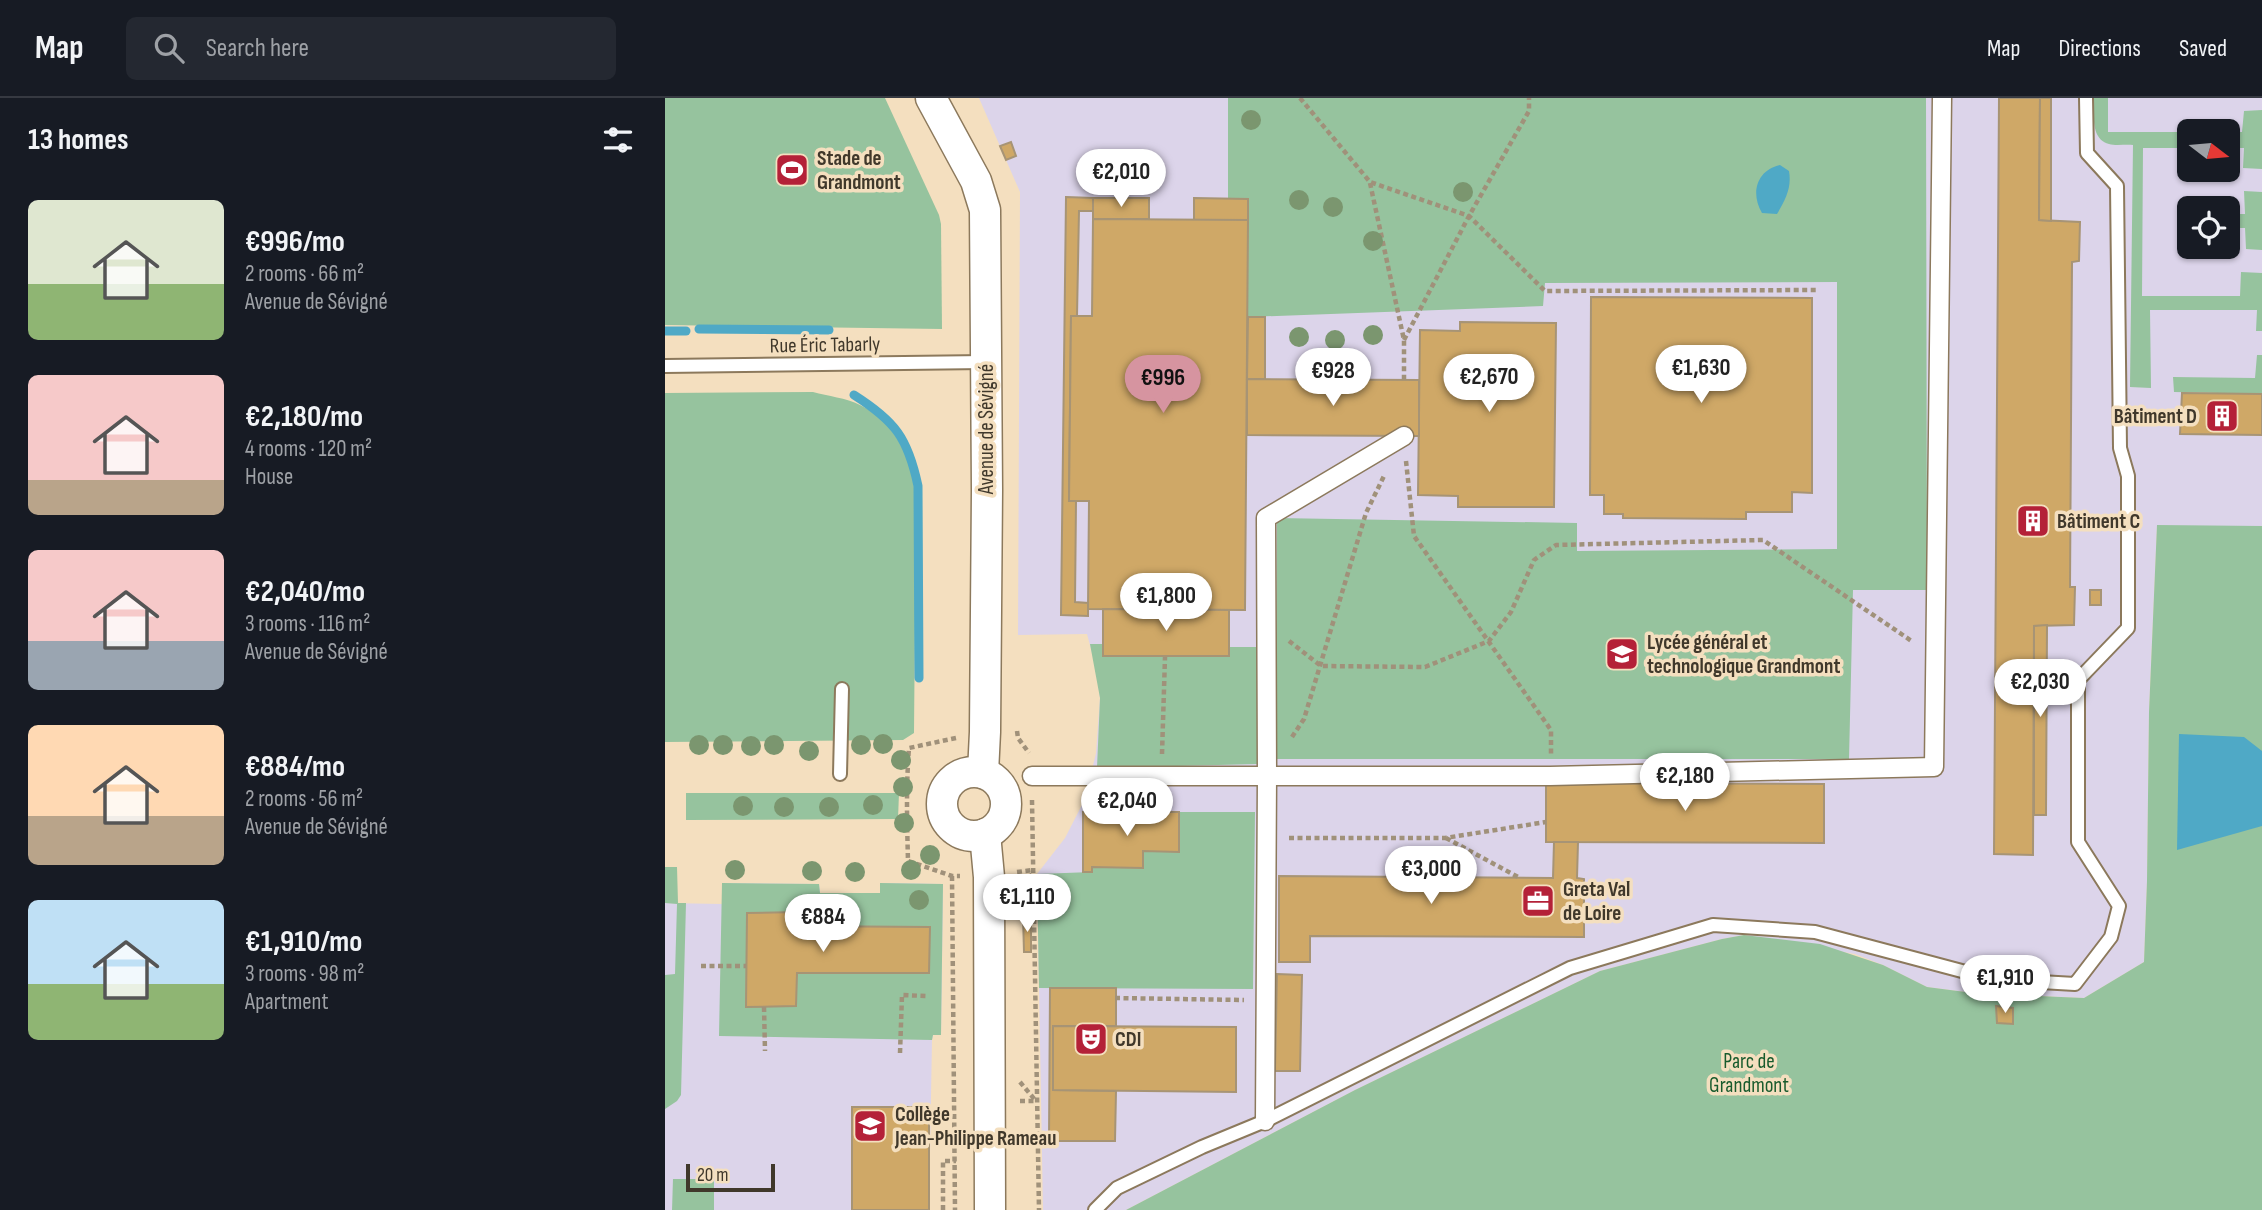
<!DOCTYPE html>
<html lang="en">
<head>
<meta charset="utf-8">
<style>
	:root { --surface:#171b24; --page:#242831; --text:#f1f3f6; --muted:#9ea1a6; --line:#363941; --accent:#d694a0 }
	body { margin:0; font-family:"Sofia Sans Condensed",sans-serif; background:var(--page); color:var(--text); height:100vh; display:flex; flex-direction:column; font-size:26px; white-space:nowrap }
	* { box-sizing:border-box; margin:0 }
	p { font-size:23px; color:var(--muted) }
	.icon { flex:none; width:38px; height:38px; fill:none; stroke:currentColor; stroke-width:2; stroke-linecap:round; stroke-linejoin:round }
	.map { position:relative; flex:1; overflow:hidden }
	.drawer { display:flex; flex-direction:column; background:var(--surface); width:665px }
	.drawer>* { flex:none }
	.needle { width:46px; rotate:106deg }
	.buttons { position:absolute; left:1512px; top:21px; display:grid; gap:14px }
	.buttons a { display:grid; place-items:center; width:63px; height:63px; border-radius:10px; background:var(--surface); box-shadow:0 2px 5px #0004; font-size:35px }
	.scale { position:absolute; left:21px; bottom:18px; width:89px; box-sizing:border-box; padding-left:7px; border:4px solid #40382b; border-top:0; font-size:19px; line-height:24px; white-space:nowrap; color:#40382b; -webkit-text-stroke:5px #f4dfbf; paint-order:stroke }
	.price { position:absolute; translate:-50% -60px; padding:0 16px; border-radius:24px; background:#fff; color:#222; font-size:23px; line-height:46px; filter:drop-shadow(0 2px 4px #0008) }
	.price::after { content:''; position:absolute; left:50%; top:42px; width:21px; height:16px; margin-left:-10px; background:inherit; clip-path:polygon(0 0,100% 0,50% 100%) }
	.price.active { background:var(--accent); color:#111 }
	ul { padding:0; list-style:none }
	li { display:flex; align-items:center; gap:21px; height:175px; padding:0 28px }
	li span { display:grid; place-items:center; flex:none; width:196px; height:140px; border-radius:10px; color:#555 }
	li>.icon { margin-inline-start:auto }
	span .icon { width:84px; height:84px; fill:#fffc; stroke-width:1 }
	li b { font-size:30px }
	h2 { display:flex; justify-content:space-between; align-items:center; height:84px; padding:0 28px; font-size:30px }
	header { display:flex; align-items:center; gap:42px; box-sizing:border-box; height:98px; padding:0 35px; background:var(--surface); border-bottom:2px solid var(--line) }
	header strong { font-size:33px }
	nav { display:flex; gap:38px; margin-inline-start:auto; font-size:24px }
	.search { width:490px; height:63px; background:var(--page); display:flex; align-items:center; gap:18px; box-sizing:border-box; padding:0 24px; border-radius:10px; color:var(--muted); font-size:26px }
	main { display:flex; flex:1; min-height:0 }
	.map>svg:first-child { display:block }
</style>
</head>
<body>
<header>
<strong>Map</strong>
<div class="search"><svg class="icon" aria-label="search" viewBox="0 0 24 24"><circle cx="10" cy="10" r="6"/><path d="M15 15l6 6"/></svg>Search here</div>
<nav><a>Map</a><a>Directions</a><a>Saved</a></nav>
</header>
<main>
<section class="drawer">
<h2>13 homes<svg class="icon" aria-label="filters" viewBox="0 0 24 24"><path d="M4 7h16M4 17h16"/><circle cx="9" cy="7" r="2"/><circle cx="15" cy="17" r="2"/></svg></h2>
<ul>
<li><span style="background:linear-gradient(#dfe7d0 60%,#8fb573 0)"><svg class="icon" aria-label="home" viewBox="0 0 24 24"><path d="M3 11l9-7 9 7M6 9v11h12V9"/></svg></span><div><b>€996/mo</b><p>2 rooms · 66 m²</p><p>Avenue de Sévigné</p></div></li>
<li><span style="background:linear-gradient(#f6c9c9 75%,#b9a48a 0)"><svg class="icon" aria-label="home" viewBox="0 0 24 24"><path d="M3 11l9-7 9 7M6 9v11h12V9"/></svg></span><div><b>€2,180/mo</b><p>4 rooms · 120 m²</p><p>House</p></div></li>
<li><span style="background:linear-gradient(#f6c9c9 65%,#9aa5b1 0)"><svg class="icon" aria-label="home" viewBox="0 0 24 24"><path d="M3 11l9-7 9 7M6 9v11h12V9"/></svg></span><div><b>€2,040/mo</b><p>3 rooms · 116 m²</p><p>Avenue de Sévigné</p></div></li>
<li><span style="background:linear-gradient(#ffd9b3 65%,#b9a48a 0)"><svg class="icon" aria-label="home" viewBox="0 0 24 24"><path d="M3 11l9-7 9 7M6 9v11h12V9"/></svg></span><div><b>€884/mo</b><p>2 rooms · 56 m²</p><p>Avenue de Sévigné</p></div></li>
<li><span style="background:linear-gradient(#bfe0f5 60%,#8fb573 0)"><svg class="icon" aria-label="home" viewBox="0 0 24 24"><path d="M3 11l9-7 9 7M6 9v11h12V9"/></svg></span><div><b>€1,910/mo</b><p>3 rooms · 98 m²</p><p>Apartment</p></div></li>
</ul>
</section>
<div class="map">
<svg width="1597" height="1112" viewBox="0 0 1597 1112">
	<rect width="100%" height="100%" fill="#f4dfbf"/>
	<g fill="#dcd4ea" fill-rule="evenodd">
		<path d="M314 0H1597V428H1492L1484 614 1482 783 1479 864 1419 900 1308 895 1262 889 1218 867 1190 856 1079 837 1057 841 935 873 690 992 461 1112H378L372 776 400 740 420 701 431 655 435 600 430 566 422 536 353 537 355 94ZM1524 33H1563V72H1524ZM1524 110H1563V149H1524Z"/>
		<polygon points="57,785 154,786 155,795 215,795 215,785 278,786 276,937 268,937 267,942 264,1112 0,1112 0,805 57,806"/>
	</g>
	<g fill="#96c39e">
		<polygon points="0,0 220,0 274,117 276,126 277,231 0,227"/>
		<polygon points="563,0 1261,0 1262,492 1188,492 1184,661 611,661 612,420 912,425 912,453 1172,451 1172,184 880,185 878,208 583,219 583,101 563,101"/>
		<path d="M1429 0H1443V34H1524V50H1478L1477 198H1575L1576 174 1597 175V233H1591L1592 212H1485L1486 290 1465 289 1468 47C1461 46 1451 48 1444 46 1425 41 1429 15 1429 0Z"/>
		<polygon points="1597,12 1597,71 1578,70 1579,50 1563,50 1563,34 1577,34 1579,13"/>
		<polygon points="1579,93 1597,94 1597,152 1581,151 1580,130 1563,130 1563,116 1580,116"/>
		<polygon points="1592,257 1597,257 1597,296 1509,294 1508,279 1590,280"/>
		<path d="M148 294C163 298 181 300 195 307 234 326 249 366 251 407L249 635 238 642 0 644V295Z"/>
		<polygon points="1492,427 1597,428 1597,1112 461,1112 690,992 935,873 1057,841 1079,837 1155,846 1218,867 1262,889 1308,895 1419,900 1479,864 1482,783 1484,614"/>
		<polygon points="425,546 438,546 439,558 563,558 564,549 593,549 593,666 432,670 435,600"/>
		<polygon points="21,695 234,695 233,721 21,722"/>
		<polygon points="514,714 590,714 588,891 374,890 372,776 427,774 427,769 478,770 478,753 514,753"/>
		<polygon points="0,769 12,769 13,805 21,805 16,997 12,1003 0,1011 0,877 10,876 12,806 0,805"/>
		<polygon points="57,785 154,786 155,795 215,795 215,785 278,786 276,937 268,937 267,942 54,938"/>
		<polygon points="8,1081 49,1081 49,1112 7,1112"/>
	</g>
	<g fill="#4fa9c6">
		<path d="M1115 67 1124 73C1127 90 1120 102 1112 116L1097 115C1085 95 1092 72 1115 67Z"/>
		<polygon points="1514,636 1579,639 1597,653 1597,728 1512,752"/>
	</g>
	<g fill="none" stroke-linecap="round" stroke-linejoin="round">
		<g stroke="#4fa9c6" stroke-width="9">
			<polyline points="34,231 164,232"/>
			<polyline points="0,233 21,233"/>
			<path d="M189 297C230 323 243 340 253 388L254 580"/>
		</g>
	</g>
	<g fill="#cfa867" stroke="#a79475" stroke-width="2">
		<polygon points="1334,0 1375,0 1374,122 1415,124 1414,163 1407,164 1405,489 1410,489 1409,527 1369,528 1368,757 1329,756"/>
		<polygon points="1375,0 1386,0 1386,123 1374,122"/>
		<polygon points="346,44 351,58 341,62 335,48"/>
		<polygon points="401,99 428,100 428,113 414,113 412,218 406,218 404,403 411,403 410,504 423,505 423,518 396,517"/>
		<rect x="428" y="100" width="56" height="21"/>
		<polygon points="529,100 583,101 583,122 529,122"/>
		<polygon points="428,121 583,122 580,512 423,511 424,403 404,403 406,218 427,218"/>
		<polygon points="926,199 1147,200 1147,395 1127,394 1127,414 1081,414 1081,421 958,420 958,416 939,416 939,397 925,397"/>
		<polygon points="583,219 600,219 600,281 582,281"/>
		<polygon points="795,224 891,225 889,409 793,409 793,398 753,397 755,232 795,233"/>
		<polygon points="582,281 754,282 754,338 582,337"/>
		<polygon points="1517,295 1597,296 1597,337 1515,336"/>
		<rect x="1425" y="492" width="11" height="15"/>
		<polygon points="438,511 564,512 564,558 438,558"/>
		<polygon points="1382,527 1381,717 1369,717 1369,528"/>
		<polygon points="881,685 1159,686 1159,745 881,744"/>
		<polygon points="418,714 514,714 514,754 478,753 478,770 427,769 427,774 418,774"/>
		<polygon points="889,744 913,744 912,780 919,781 919,839 645,838 645,864 614,864 614,778 888,780"/>
		<polygon points="133,814 132,828 265,829 264,875 132,875 131,908 81,909 82,815"/>
		<polygon points="358,818 366,818 366,854 359,854"/>
		<polygon points="612,876 637,877 635,973 610,973"/>
		<polygon points="385,890 451,890 451,928 388,928 388,992 451,993 450,1043 384,1043"/>
		<polygon points="1331,908 1348,910 1348,926 1332,925"/>
		<polygon points="388,928 571,929 571,994 388,992"/>
		<rect x="187" y="1009" width="77" height="103"/>
	</g>
	<g fill="none" stroke-linecap="round" stroke-linejoin="round">
		<defs>
			<g id="service">
				<polyline points="0,268 320,264"/>
				<polyline points="175,676 177,591"/>
				<polyline points="430,1112 452,1090 537,1049 600,1023 905,870 1048,827 1150,834 1327,881 1410,886 1446,839 1454,808 1413,744 1413,582 1463,530 1463,378 1455,350 1452,88 1422,55 1421,0"/>
			</g>
			<g id="pedestrian">
				<polyline points="367,678 885,678 1269,669 1277,0"/>
				<polyline points="600,1023 602,678 601,420 739,338"/>
			</g>
			<g id="tertiary">
				<polyline points="266,0 311,83 320,112 322,392 320,634 318,675"/>
				<circle cx="309" cy="706" r="32"/>
				<polyline points="320,736 324,779 325,1112"/>
			</g>
		</defs>
		<use href="#service" stroke="#8c795c" stroke-width="16"/>
		<use href="#pedestrian" stroke="#8c795c" stroke-width="21"/>
		<use href="#tertiary" stroke="#8c795c" stroke-width="33"/>
		<g stroke="#a0917a" stroke-width="4.5" stroke-dasharray="5 3.5" stroke-linecap="butt">
			<polyline points="635,0 705,84 804,118 880,193 1153,192"/>
			<polyline points="705,85 739,242 739,282"/>
			<polyline points="739,242 804,118 864,13 864,0"/>
			<polyline points="741,363 749,438 886,632 886,657"/>
			<polyline points="624,543 656,568 760,569 824,543 846,514 869,462 891,447 1098,442 1248,544"/>
			<polyline points="352,633 353,640 364,655"/>
			<polyline points="627,639 639,621 701,415 719,378"/>
			<path d="M291 640 244 650C241 688 242 726 243 763L287 778H295"/>
			<polyline points="497,656 500,559"/>
			<polyline points="367,702 374,1112"/>
			<polyline points="624,740 780,740 881,724"/>
			<polyline points="781,740 853,779"/>
			<polyline points="352,774 368,772"/>
			<polyline points="287,778 290,1112"/>
			<polyline points="355,800 367,776"/>
			<polyline points="36,868 81,868"/>
			<polyline points="450,900 579,902"/>
			<polyline points="99,909 100,953"/>
			<polyline points="235,955 237,897 261,898"/>
			<polyline points="355,984 371,1003"/>
			<polyline points="355,1003 371,1003"/>
			<polyline points="278,1112 278,1063 291,1063"/>
		</g>
		<use href="#service" stroke="#fff" stroke-width="12"/>
		<use href="#pedestrian" stroke="#fff" stroke-width="18"/>
		<use href="#tertiary" stroke="#fff" stroke-width="30"/>
	</g>
	<g fill="#7b966f">
		<circle cx="586" cy="22" r="10"/>
		<circle cx="798" cy="94" r="10"/>
		<circle cx="634" cy="102" r="10"/>
		<circle cx="668" cy="109" r="10"/>
		<circle cx="708" cy="143" r="10"/>
		<circle cx="708" cy="237" r="10"/>
		<circle cx="634" cy="239" r="10"/>
		<circle cx="670" cy="242" r="10"/>
		<circle cx="218" cy="646" r="10"/>
		<circle cx="34" cy="647" r="10"/>
		<circle cx="58" cy="647" r="10"/>
		<circle cx="109" cy="647" r="10"/>
		<circle cx="196" cy="647" r="10"/>
		<circle cx="86" cy="648" r="10"/>
		<circle cx="144" cy="653" r="10"/>
		<circle cx="236" cy="662" r="10"/>
		<circle cx="238" cy="689" r="10"/>
		<circle cx="208" cy="707" r="10"/>
		<circle cx="78" cy="708" r="10"/>
		<circle cx="119" cy="709" r="10"/>
		<circle cx="164" cy="709" r="10"/>
		<circle cx="239" cy="725" r="10"/>
		<circle cx="265" cy="757" r="10"/>
		<circle cx="70" cy="772" r="10"/>
		<circle cx="246" cy="772" r="10"/>
		<circle cx="147" cy="773" r="10"/>
		<circle cx="190" cy="774" r="10"/>
		<circle cx="254" cy="802" r="10"/>
		<circle cx="173" cy="806" r="10"/>
	</g>
	<defs>
		<symbol id="stadium-square" viewBox="-11 -11 22 22"><rect x="-9" y="-9" width="18" height="18" rx="4" fill="#b42138" stroke="#f4dfbf"/><path d="M0-5a6.5 5 0 1 0 0 10a6.5 5 0 1 0 0-10ZM-3.5-1.8h7v3.6h-7Z" fill="#fff"/></symbol>
		<symbol id="building-square" viewBox="-11 -11 22 22"><rect x="-9" y="-9" width="18" height="18" rx="4" fill="#b42138" stroke="#f4dfbf"/><path d="M-4-6H4V6H1V3H-1V6H-4ZM-2.5-4.3h1.7v1.8h-1.7ZM.8-4.3h1.7v1.8H.8ZM-2.5-1h1.7V.8h-1.7ZM.8-1h1.7V.8H.8Z" fill="#fff"/></symbol>
		<symbol id="school-square" viewBox="-11 -11 22 22"><rect x="-9" y="-9" width="18" height="18" rx="4" fill="#b42138" stroke="#f4dfbf"/><path d="M0-5L7-2L0 1L-7-2ZM-4 1L0 2.5L4 1V4Q0 6-4 4Z" fill="#fff"/></symbol>
		<symbol id="office-square" viewBox="-11 -11 22 22"><rect x="-9" y="-9" width="18" height="18" rx="4" fill="#b42138" stroke="#f4dfbf"/><path d="M-6-3h4V-5.5h4V-3h4V5H-6ZM-1-4.5V-3h2v-1.5ZM-6 0V1H6V0Z" fill="#fff"/></symbol>
		<symbol id="theatre-square" viewBox="-11 -11 22 22"><rect x="-9" y="-9" width="18" height="18" rx="4" fill="#b42138" stroke="#f4dfbf"/><path d="M-5-5.5Q0-4 5-5.5V0Q5 5 0 6Q-5 5-5 0ZM-3.3-2.5H-1v1.5H-3.3ZM1-2.5H3.3v1.5H1ZM-2.8 1Q0 5.5 2.8 1Z" fill="#fff"/></symbol>
	</defs>
	<g fill-rule="evenodd">
		<use href="#stadium-square" x="108" y="53" width="38" height="38"/>
		<use href="#building-square" x="1538" y="299" width="38" height="38"/>
		<use href="#building-square" x="1349" y="404" width="38" height="38"/>
		<use href="#school-square" x="938" y="537" width="38" height="38"/>
		<use href="#office-square" x="854" y="784" width="38" height="38"/>
		<use href="#theatre-square" x="407" y="922" width="38" height="38"/>
		<use href="#school-square" x="186" y="1009" width="38" height="38"/>
	</g>
	<g text-anchor="middle" dominant-baseline="central" stroke-width="7" stroke-linejoin="round" paint-order="stroke">
		<g font-size="21" font-weight="bold" fill="#40382b" stroke="#f4dfbf" text-anchor="start">
			<text x="152" y="60">Stade de<tspan x="152" dy="24">Grandmont</tspan></text>
			<text x="1532" y="318" text-anchor="end">Bâtiment D</text>
			<text x="1392" y="423">Bâtiment C</text>
			<text x="982" y="544">Lycée général et<tspan x="982" dy="24">technologique Grandmont</tspan></text>
			<text x="898" y="791">Greta Val<tspan x="898" dy="24">de Loire</tspan></text>
			<text x="450" y="941">CDI</text>
			<text x="230" y="1016">Collège<tspan x="230" dy="24">Jean-Philippe Rameau</tspan></text>
		</g>
		<g font-size="21" fill="#40382b" stroke="#f4dfbf">
			<text transform="translate(160 247) rotate(-1)">Rue Éric Tabarly</text>
			<text transform="translate(321 331) rotate(-90)">Avenue de Sévigné</text>
		</g>
		<g font-size="21" fill="#185b2d" stroke="#f4dfbf">
			<text x="1084" y="963">Parc de<tspan x="1084" dy="24">Grandmont</tspan></text>
		</g>
	</g>
</svg>
<div class="buttons">
<a><svg class="needle" viewBox="-14 -14 28 28"><path d="M0-13l5 13h-10z" fill="#e53935"/><path d="M0 13l5-13h-10z" fill="#9ea1a6"/></svg></a>
<a><svg class="icon" aria-label="locate" viewBox="0 0 24 24"><circle cx="12" cy="12" r="6"/><path d="M12 2v4M12 18v4M2 12h4M18 12h4"/></svg></a>
</div>
<div class="scale">20 m</div>
<b class="price" style="left:456px;top:111px">€2,010</b>
<b class="price" style="left:1036px;top:307px">€1,630</b>
<b class="price" style="left:668px;top:310px">€928</b>
<b class="price" style="left:824px;top:316px">€2,670</b>
<b class="price active" style="left:498px;top:317px">€996</b>
<b class="price" style="left:501px;top:535px">€1,800</b>
<b class="price" style="left:1375px;top:621px">€2,030</b>
<b class="price" style="left:1020px;top:715px">€2,180</b>
<b class="price" style="left:462px;top:740px">€2,040</b>
<b class="price" style="left:766px;top:808px">€3,000</b>
<b class="price" style="left:362px;top:836px">€1,110</b>
<b class="price" style="left:158px;top:856px">€884</b>
<b class="price" style="left:1340px;top:917px">€1,910</b>
</div>
</main>
</body>
</html>
